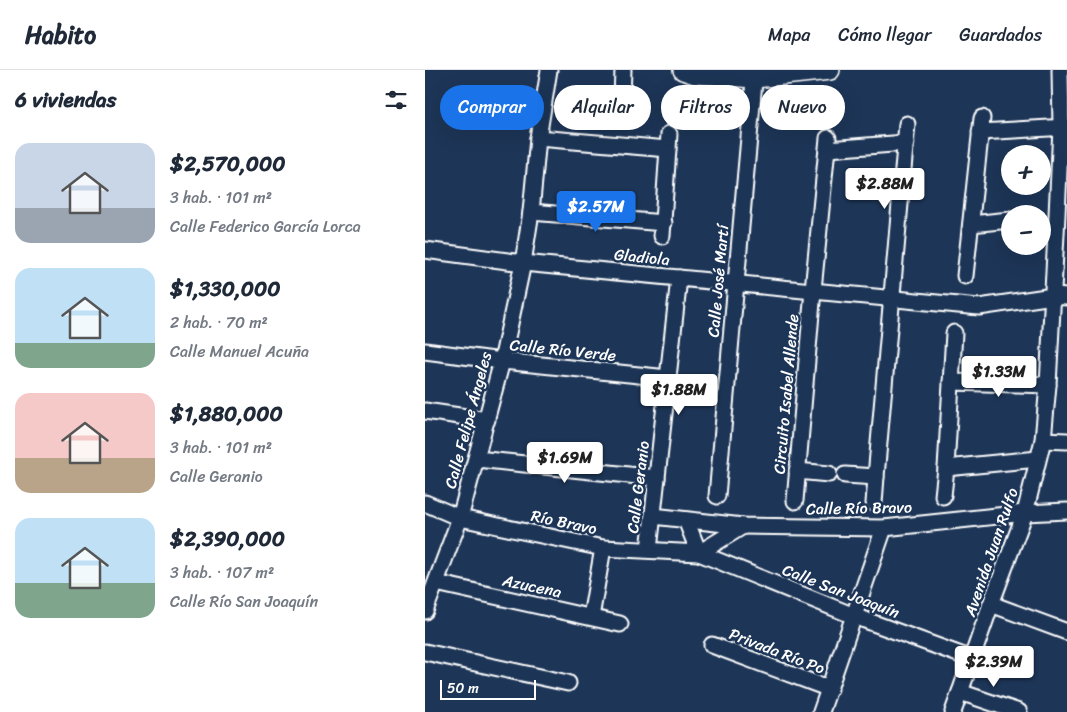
<!DOCTYPE html>
<html lang="es">
<head>
<meta charset="utf-8">
<style>
	:root { --surface:#fff; --page:#f2f2f3; --text:#1f2937; --muted:#747a83; --line:#e0e1e3; --accent:#1a73e8 }
	body { margin:0; font-family:Sriracha,sans-serif; background:var(--page); color:var(--text); height:100vh; display:flex; flex-direction:column; font-size:19px; white-space:nowrap }
	* { box-sizing:border-box; margin:0 }
	p { font-size:16px; color:var(--muted) }
	.icon { flex:none; width:28px; height:28px; fill:none; stroke:currentColor; stroke-width:2; stroke-linecap:round; stroke-linejoin:round }
	.map { position:relative; flex:1; overflow:hidden }
	.drawer { display:flex; flex-direction:column; background:var(--surface); width:425px }
	.drawer>* { flex:none }
	.banner { position:absolute; left:15px; top:15px; width:475px; height:45px; display:flex; gap:10px }
	.fabs { position:absolute; left:576px; top:75px; display:grid; gap:10px }
	.fabs a { display:grid; place-items:center; width:50px; height:50px; border-radius:50%; background:var(--surface); box-shadow:0 5px 20px #0002; font-size:25px }
	.scale { position:absolute; left:15px; bottom:12px; width:96px; box-sizing:border-box; padding-left:5px; border:2px solid #fff; border-top:0; font-size:14px; line-height:18px; white-space:nowrap; color:#fff; -webkit-text-stroke:4px #1d3557; paint-order:stroke }
	.price { position:absolute; translate:-50% -42px; padding:0 11px; border-radius:5px; background:#fff; color:#222; font-size:16px; line-height:32px; filter:drop-shadow(0 1px 2px #0008) }
	.price::after { content:''; position:absolute; left:50%; top:30px; width:15px; height:11px; margin-left:-8px; background:inherit; clip-path:polygon(0 0,100% 0,50% 100%) }
	.price.selected { background:var(--accent); color:#fff }
	ul { padding:0; list-style:none }
	li { display:flex; align-items:center; gap:15px; height:125px; padding:0 15px }
	li span { display:grid; place-items:center; flex:none; width:140px; height:100px; border-radius:15px; color:#555 }
	li>.icon { margin-inline-start:auto }
	span .icon { width:60px; height:60px; fill:#fffc; stroke-width:1 }
	li b { font-size:21px }
	h2 { display:flex; justify-content:space-between; align-items:center; height:60px; padding:0 15px; font-size:21px }
	.chip { padding:0 18px; border-radius:22px; background:var(--surface); box-shadow:0 5px 20px #0002; font-size:18px; line-height:45px }
	.chip.selected { background:var(--accent); color:#fff }
	header { display:flex; align-items:center; gap:30px; box-sizing:border-box; height:70px; padding:0 25px; background:var(--surface); border-bottom:1px solid var(--line) }
	header strong { font-size:24px }
	nav { display:flex; gap:28px; margin-inline-start:auto; font-size:18px }
	main { display:flex; flex:1; min-height:0 }
	.map>svg:first-child { display:block }
</style>
</head>
<body>
<header>
<strong>Habito</strong>
<nav><a>Mapa</a><a>Cómo llegar</a><a>Guardados</a></nav>
</header>
<main>
<section class="drawer">
<h2>6 viviendas<svg class="icon" aria-label="filters" viewBox="0 0 24 24"><path d="M4 7h16M4 17h16"/><circle cx="9" cy="7" r="2"/><circle cx="15" cy="17" r="2"/></svg></h2>
<ul>
<li><span style="background:linear-gradient(#c9d6e8 65%,#9aa5b1 0)"><svg class="icon" aria-label="home" viewBox="0 0 24 24"><path d="M3 11l9-7 9 7M6 9v11h12V9"/></svg></span><div><b>$2,570,000</b><p>3 hab. · 101 m²</p><p>Calle Federico García Lorca</p></div></li>
<li><span style="background:linear-gradient(#bfe0f5 75%,#7fa58c 0)"><svg class="icon" aria-label="home" viewBox="0 0 24 24"><path d="M3 11l9-7 9 7M6 9v11h12V9"/></svg></span><div><b>$1,330,000</b><p>2 hab. · 70 m²</p><p>Calle Manuel Acuña</p></div></li>
<li><span style="background:linear-gradient(#f6c9c9 65%,#b9a48a 0)"><svg class="icon" aria-label="home" viewBox="0 0 24 24"><path d="M3 11l9-7 9 7M6 9v11h12V9"/></svg></span><div><b>$1,880,000</b><p>3 hab. · 101 m²</p><p>Calle Geranio</p></div></li>
<li><span style="background:linear-gradient(#bfe0f5 65%,#7fa58c 0)"><svg class="icon" aria-label="home" viewBox="0 0 24 24"><path d="M3 11l9-7 9 7M6 9v11h12V9"/></svg></span><div><b>$2,390,000</b><p>3 hab. · 107 m²</p><p>Calle Río San Joaquín</p></div></li>
</ul>
</section>
<div class="map">
<svg width="642" height="642" viewBox="0 0 642 642">
	<rect width="100%" height="100%" fill="#1d3557"/>
	<filter id="ink" filterUnits="userSpaceOnUse"><feTurbulence type="fractalNoise" baseFrequency=".02" numOctaves="2"/><feDisplacementMap in="SourceGraphic" scale="10" xChannelSelector="R" yChannelSelector="G"/><feConvolveMatrix kernelMatrix="1 2 1 2 8 2 1 2 1" color-interpolation-filters="sRGB"/></filter>
	<g filter="url(#ink)">
		<g fill="none" stroke-linecap="round" stroke-linejoin="round">
			<defs>
				<g id="minor">
					<polyline points="197,28 198,0"/>
					<polyline points="555,62 642,57"/>
					<polyline points="113,68 243,79"/>
					<polyline points="403,79 481,73"/>
					<polyline points="106,142 239,153"/>
					<polyline points="546,154 585,150"/>
					<polyline points="237,166 244,64"/>
					<polyline points="0,180 98,193 554,237 628,226 642,227"/>
					<polyline points="540,206 557,48"/>
					<polyline points="0,281 77,291 243,308"/>
					<polyline points="526,312 623,315"/>
					<polyline points="0,341 62,350"/>
					<polyline points="618,370 642,371"/>
					<polyline points="52,389 232,408"/>
					<polyline points="521,398 613,389"/>
					<polyline points="372,401 404,404"/>
					<polyline points="420,405 451,407"/>
					<polyline points="292,426 330,0"/>
					<polyline points="518,426 521,398 529,263"/>
					<polyline points="370,431 388,220 403,68"/>
					<polyline points="0,433 35,448 178,478 274,483 429,546 547,589"/>
					<polyline points="449,433 451,407 482,54"/>
					<polyline points="228,446 318,456 459,458 600,443 642,441"/>
					<polyline points="261,450 274,483"/>
					<polyline points="224,480 254,208"/>
					<polyline points="274,483 318,456"/>
					<polyline points="11,513 195,554"/>
					<polyline points="566,534 642,562"/>
					<polyline points="0,541 35,448 77,291 98,193 106,142 113,68 124,0"/>
					<polyline points="166,547 178,478"/>
					<polyline points="287,575 405,619"/>
					<polyline points="0,582 143,613"/>
					<polyline points="535,622 594,642"/>
					<polyline points="396,642 459,458"/>
					<polyline points="528,642 566,534 600,443 618,370 623,315 632,145 636,57 635,0"/>
				</g>
				<polyline id="tertiary" points="258,0 270,4 330,8 405,0"/>
			</defs>
			<use href="#minor" stroke="#fff" stroke-width="19"/>
			<use href="#tertiary" stroke="#fff" stroke-width="22"/>
			<use href="#minor" stroke="#1d3557" stroke-width="15"/>
			<use href="#tertiary" stroke="#1d3557" stroke-width="19"/>
		</g>
	</g>
	<g text-anchor="middle" dominant-baseline="central" stroke-width="5" stroke-linejoin="round" paint-order="stroke">
		<g font-size="16" fill="#fff" stroke="#1d3557">
			<text transform="translate(217 187) rotate(6)">Gladiola</text>
			<text transform="translate(293 211) rotate(-85)">Calle José Martí</text>
			<text transform="translate(138 280) rotate(6)">Calle Río Verde</text>
			<text transform="translate(361 324) rotate(-85)">Circuito Isabel Allende</text>
			<text transform="translate(43 350) rotate(-75)">Calle Felipe Ángeles</text>
			<text transform="translate(213 417) rotate(-83)">Calle Geranio</text>
			<text transform="translate(434 438) rotate(-1)">Calle Río Bravo</text>
			<text transform="translate(139 452) rotate(12)">Río Bravo</text>
			<text transform="translate(566 482) rotate(-71)">Avenida Juan Rulfo</text>
			<text transform="translate(107 516) rotate(12)">Azucena</text>
			<text transform="translate(416 521) rotate(21)">Calle San Joaquín</text>
			<text transform="translate(352 581) rotate(21)">Privada Río Po</text>
		</g>
	</g>
</svg>
<div class="fabs">
<a>+</a>
<a>−</a>
</div>
<div class="scale">50 m</div>
<b class="price" style="left:460px;top:140px">$2.88M</b>
<b class="price selected" style="left:171px;top:163px">$2.57M</b>
<b class="price" style="left:574px;top:328px">$1.33M</b>
<b class="price" style="left:254px;top:346px">$1.88M</b>
<b class="price" style="left:140px;top:414px">$1.69M</b>
<b class="price" style="left:569px;top:618px">$2.39M</b>
<div class="banner">
<a class="chip selected">Comprar</a>
<a class="chip">Alquilar</a>
<a class="chip">Filtros</a>
<a class="chip">Nuevo</a>
</div>
</div>
</main>
</body>
</html>
